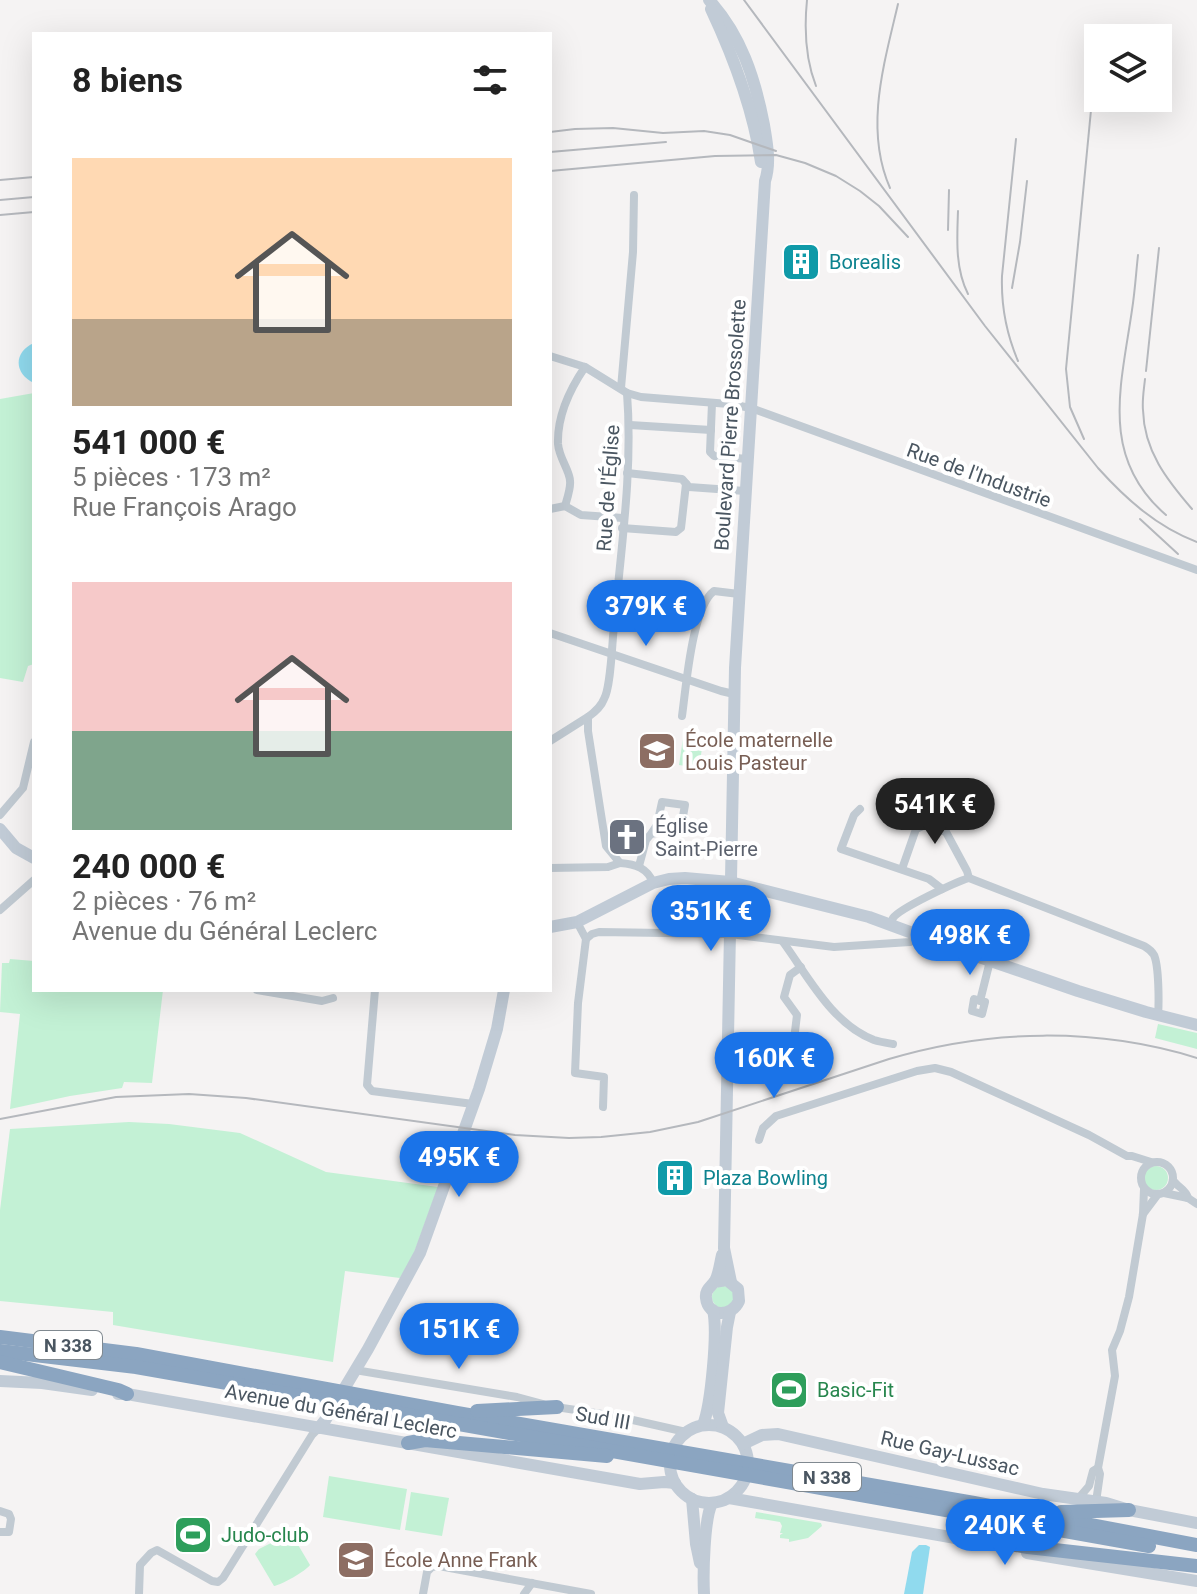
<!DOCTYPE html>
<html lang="fr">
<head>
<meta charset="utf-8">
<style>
	:root { --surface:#fff; --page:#f6f6f6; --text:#222; --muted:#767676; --accent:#1a73e8 }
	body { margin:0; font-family:Roboto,sans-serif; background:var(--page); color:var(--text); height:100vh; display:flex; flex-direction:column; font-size:30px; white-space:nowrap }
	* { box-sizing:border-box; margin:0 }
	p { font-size:26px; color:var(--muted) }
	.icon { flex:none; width:44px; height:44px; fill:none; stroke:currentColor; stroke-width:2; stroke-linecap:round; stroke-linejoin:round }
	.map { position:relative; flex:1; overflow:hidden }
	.sheet { position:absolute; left:32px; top:32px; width:520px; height:960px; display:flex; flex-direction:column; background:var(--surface); border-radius:0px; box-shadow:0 8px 32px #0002 }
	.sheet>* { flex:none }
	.buttons { position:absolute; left:1084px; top:24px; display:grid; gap:16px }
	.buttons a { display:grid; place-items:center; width:88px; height:88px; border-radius:0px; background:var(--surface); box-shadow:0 8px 32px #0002; font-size:40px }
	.price { position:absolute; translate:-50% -68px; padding:0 18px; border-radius:28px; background:var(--accent); color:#fff; font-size:26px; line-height:52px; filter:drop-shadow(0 2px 4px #0008) }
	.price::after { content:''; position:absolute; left:50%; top:48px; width:24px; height:18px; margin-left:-12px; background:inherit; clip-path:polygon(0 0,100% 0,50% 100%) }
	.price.current { background:#222; color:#fff }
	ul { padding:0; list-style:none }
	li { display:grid; align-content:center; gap:16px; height:424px; padding:0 40px }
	li span { display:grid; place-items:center; height:248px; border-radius:0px; color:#555 }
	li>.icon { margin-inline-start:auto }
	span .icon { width:144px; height:144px; fill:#fffc; stroke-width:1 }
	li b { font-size:34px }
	h2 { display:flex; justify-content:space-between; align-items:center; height:96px; padding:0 40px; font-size:34px }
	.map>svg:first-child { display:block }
</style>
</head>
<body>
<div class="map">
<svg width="1197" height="1594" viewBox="0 0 1197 1594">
	<rect width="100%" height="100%" fill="#f5f3f3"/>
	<g fill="#c3f1d5">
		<polygon points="34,393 34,664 28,666 23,682 0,678 0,399"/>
		<polygon points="684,732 704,735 699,768 679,765"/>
		<polygon points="10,959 34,961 34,990 163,990 152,1083 124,1082 122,1088 70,1096 10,1109 20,1014 0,1012 2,963 9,963"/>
		<polygon points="1158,1024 1197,1033 1197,1049 1155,1038"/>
		<polygon points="129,1122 169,1124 240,1133 326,1172 438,1187 414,1253 400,1278 345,1271 333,1362 113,1325 113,1312 0,1301 0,1210 10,1129"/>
		<circle cx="1156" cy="1178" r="12"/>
		<circle cx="723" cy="1297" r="11"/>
		<polygon points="329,1476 407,1489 400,1530 323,1517"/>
		<polygon points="411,1492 449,1498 442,1536 405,1530"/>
		<polygon points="756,1512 821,1523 822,1526 808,1538 789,1542 789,1539 780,1538 780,1535 783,1533 780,1533 782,1526 780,1522 755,1518"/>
		<path d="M291 1533 310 1565C306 1571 281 1585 274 1586L255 1554 259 1549 283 1537 285 1534Z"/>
	</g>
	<g fill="#90daee">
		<path d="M34 343V383C14 374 13 352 34 343Z"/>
		<polygon points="919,1545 926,1545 930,1547 923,1594 904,1594 912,1552"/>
	</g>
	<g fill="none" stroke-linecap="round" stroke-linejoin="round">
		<g stroke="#c1cad2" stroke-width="8">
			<polyline points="550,356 585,367 627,393 641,397 729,404 751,408 1197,570"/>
			<polyline points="621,388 633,252 634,195"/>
			<path d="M627 393C633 470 621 549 614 626 612 642 611 687 604 699 601 707 595 712 588 717V731L606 846 620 863C635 864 648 868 653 883"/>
			<polyline points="712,403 710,452 714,456 747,459"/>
			<polyline points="630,425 711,430"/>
			<polyline points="627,473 682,479 689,487 745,491"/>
			<path d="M565 506C567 499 571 488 570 481 570 471 559 458 558 444 557 416 570 389 585 367"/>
			<polyline points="550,509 565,506 581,515 623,518"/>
			<polyline points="622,528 676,532 681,528 686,484"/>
			<polyline points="550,633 721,691 734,694"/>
			<path d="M682 716C686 688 692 607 714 591L739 594"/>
			<polyline points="550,741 588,717"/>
			<polyline points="860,809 854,815 841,849 929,879 942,889"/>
			<polyline points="0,815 23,788 34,742"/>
			<polyline points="639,866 646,840 651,834 681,827 685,805 662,802 657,825 651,834"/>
			<polyline points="550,868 608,867 620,863"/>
			<polyline points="902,869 916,829 925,825 946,832 967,871 969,878"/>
			<polyline points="0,910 34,880"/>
			<polyline points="577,922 586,939 578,1003 575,1073 604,1077 603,1107"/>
			<path d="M891 925C891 922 892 920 893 918 900 908 956 882 969 878L1144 946C1149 949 1151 950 1154 955 1159 966 1159 1003 1158 1016"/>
			<polyline points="586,939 592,934 599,932 730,934 834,947 910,942 917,934"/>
			<path d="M783 942C808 976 832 1024 874 1040 880 1042 887 1043 893 1044"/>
			<polyline points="257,990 322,1001 333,998"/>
			<polyline points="375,990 367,1085 372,1091 473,1104"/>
			<polyline points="980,1001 974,999 972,1011 982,1014 985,1002 980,1001 990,961"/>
			<polyline points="778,1056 792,1056 797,1015 784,997 790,975 801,967"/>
			<polyline points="759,1140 763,1128 776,1116 917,1071 935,1068 951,1072 1089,1135 1127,1156 1132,1156 1151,1162"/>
			<circle cx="1157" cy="1178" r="16"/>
			<path d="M1173 1180C1177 1187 1186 1189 1188 1198"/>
			<polyline points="1164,1193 1188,1198 1197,1204"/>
			<polyline points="1143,1214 1158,1194"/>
			<polyline points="355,1370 517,1397 543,1404"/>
			<polyline points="556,1407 615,1416 686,1432"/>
			<polyline points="1077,1500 1089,1486 1093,1471 1098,1468"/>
			<polyline points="1096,1502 1100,1474 1098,1468 1115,1376 1112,1350 1120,1331 1129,1297 1143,1214 1144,1189"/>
			<polyline points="0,1511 9,1514 11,1519 9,1532 0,1532"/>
			<polyline points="139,1594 140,1565 151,1553 157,1550 212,1581 218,1582 223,1578 312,1435 319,1428"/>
			<polyline points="423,1594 427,1572 432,1567 439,1566 591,1594"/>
			<polyline points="524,1594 532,1583"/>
		</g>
		<g stroke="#c1cbd6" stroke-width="12">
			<path d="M709 0C741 35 755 78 764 125 767 143 771 163 765 181L735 668 724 1248 731 1282"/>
			<path d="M711 9C734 58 753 108 761 162"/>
			<polyline points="0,829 16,848 34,858"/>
			<polyline points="550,927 577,922 653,883 669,879 685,878 730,882 869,917 953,948 1078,991 1146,1012 1197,1025"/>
			<path d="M714 1282 727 1280 738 1289 739 1301C732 1317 708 1318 706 1298 705 1289 711 1287 715 1281 719 1274 720 1263 722 1255"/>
			<polyline points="0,1381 42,1383 92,1390"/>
			<polyline points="118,1394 127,1394 640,1484 664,1482 675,1483"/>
			<circle cx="709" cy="1464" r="39"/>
			<path d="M703 1425C711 1405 718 1331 713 1310"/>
			<polyline points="723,1427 718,1413 727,1327 730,1312"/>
			<polyline points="319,1428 326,1419 368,1349 420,1253 479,1089 497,1029 504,990"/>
			<polyline points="743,1444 762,1435 778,1434 1043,1494 1106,1503 1129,1510 1197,1523"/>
			<polyline points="729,1498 961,1539 970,1542"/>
			<polyline points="692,1499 696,1544 700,1563"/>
			<polyline points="1027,1553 1197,1581"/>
			<path d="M704 1594C703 1574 704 1519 712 1503"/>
		</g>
		<g stroke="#8ba5c1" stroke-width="14">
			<polyline points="0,1337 136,1354 457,1413 974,1503 1197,1545"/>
			<polyline points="0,1351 136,1367 1149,1546"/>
			<polyline points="0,1362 118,1390 127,1394"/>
			<polyline points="477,1411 557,1407"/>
			<polyline points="408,1443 425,1440 607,1456"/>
			<polyline points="1061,1512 1129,1510"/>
			<polyline points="961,1539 974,1538 1028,1547 1197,1566"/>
		</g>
		<g stroke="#b5b8bd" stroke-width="2">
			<path d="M744 0 985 326 1098 468C1126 499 1157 527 1197 542"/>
			<path d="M807 0C804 30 805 58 816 86"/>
			<polyline points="550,132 575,129 613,128 663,133 704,131 730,135 776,151"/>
			<path d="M1016 139 1002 276C1001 306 1006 333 1018 361"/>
			<polyline points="550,152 666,142"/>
			<polyline points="550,171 715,156 776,155 805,163 836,176 860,191 879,206 908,237"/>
			<polyline points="0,180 34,177"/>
			<path d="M890 188C864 129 884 64 898 4"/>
			<polyline points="0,200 34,197"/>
			<path d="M958 211C957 239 955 268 968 294"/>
			<polyline points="0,215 34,212"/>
			<polyline points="948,230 949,190"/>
			<path d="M1138 255C1136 273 1135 291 1132 310 1121 386 1099 457 1166 515"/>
			<polyline points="1012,288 1020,242 1027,181"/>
			<polyline points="1146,371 1159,248"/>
			<path d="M1145 379C1144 389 1142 400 1143 410 1144 451 1167 480 1192 509"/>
			<polyline points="1084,439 1070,407 1066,369 1094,79"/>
			<polyline points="1140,519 1178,554"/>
			<path d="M0 1119 116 1097 189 1094 246 1098 515 1135 569 1138 601 1137 650 1132 698 1122 889 1059C989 1029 1097 1027 1197 1058"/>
		</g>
	</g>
	<defs>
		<symbol id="building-square" viewBox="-11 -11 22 22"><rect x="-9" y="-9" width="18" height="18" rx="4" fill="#0f9aa8" stroke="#fff"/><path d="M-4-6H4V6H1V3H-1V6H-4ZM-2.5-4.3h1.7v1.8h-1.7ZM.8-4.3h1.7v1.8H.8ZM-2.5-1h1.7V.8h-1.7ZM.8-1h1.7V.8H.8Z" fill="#fff"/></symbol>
		<symbol id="school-square" viewBox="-11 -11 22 22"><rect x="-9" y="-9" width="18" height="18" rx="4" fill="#8d6e63" stroke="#fff"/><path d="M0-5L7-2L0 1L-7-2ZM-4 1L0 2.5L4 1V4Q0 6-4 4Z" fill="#fff"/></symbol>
		<symbol id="church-square" viewBox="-11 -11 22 22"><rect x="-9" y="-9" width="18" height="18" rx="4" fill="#6b7280" stroke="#fff"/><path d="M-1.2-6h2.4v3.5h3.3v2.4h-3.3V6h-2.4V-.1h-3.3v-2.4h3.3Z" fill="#fff"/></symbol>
		<symbol id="stadium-square" viewBox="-11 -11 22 22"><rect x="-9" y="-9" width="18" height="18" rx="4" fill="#2e9e5b" stroke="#fff"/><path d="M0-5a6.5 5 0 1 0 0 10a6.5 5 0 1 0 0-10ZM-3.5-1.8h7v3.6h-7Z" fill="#fff"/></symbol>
	</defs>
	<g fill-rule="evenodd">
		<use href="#building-square" x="779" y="240" width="44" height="44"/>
		<use href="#school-square" x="635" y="729" width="44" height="44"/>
		<use href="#church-square" x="605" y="815" width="44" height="44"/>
		<use href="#building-square" x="653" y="1156" width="44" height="44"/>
		<use href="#stadium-square" x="767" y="1368" width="44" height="44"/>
		<use href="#stadium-square" x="171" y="1513" width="44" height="44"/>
		<use href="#school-square" x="334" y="1538" width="44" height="44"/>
	</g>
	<g text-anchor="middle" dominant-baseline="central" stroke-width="8" stroke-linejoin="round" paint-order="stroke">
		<g fill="#fff" stroke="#808990" stroke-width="2">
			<rect x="34" y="1331" width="68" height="28" rx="6"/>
			<rect x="793" y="1463" width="68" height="28" rx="6"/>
		</g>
		<g font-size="18" font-weight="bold" fill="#4a5661">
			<text x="68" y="1345">N 338</text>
			<text x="827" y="1477">N 338</text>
		</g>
		<g font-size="20" fill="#0d838f" stroke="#fff" text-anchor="start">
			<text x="829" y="262">Borealis</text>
			<text x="703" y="1178">Plaza Bowling</text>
		</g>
		<g font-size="20" fill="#4a5661" stroke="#fff">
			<text transform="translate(730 425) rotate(-86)">Boulevard Pierre Brossolette</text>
			<text transform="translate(979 475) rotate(20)">Rue de l'Industrie</text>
			<text transform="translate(608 488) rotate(-86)">Rue de l'Église</text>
			<text transform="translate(341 1411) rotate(10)">Avenue du Général Leclerc</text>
			<text transform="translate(603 1418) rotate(10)">Sud III</text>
			<text transform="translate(950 1453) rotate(13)">Rue Gay-Lussac</text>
		</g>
		<g font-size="20" fill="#785e54" stroke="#fff" text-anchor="start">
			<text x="685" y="740">École maternelle<tspan x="685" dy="23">Louis Pasteur</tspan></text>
			<text x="384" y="1560">École Anne Frank</text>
		</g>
		<g font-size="20" fill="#5b616d" stroke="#fff" text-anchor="start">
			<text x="655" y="826">Église<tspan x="655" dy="23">Saint-Pierre</tspan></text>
		</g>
		<g font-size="20" fill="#27864d" stroke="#fff" text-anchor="start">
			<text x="817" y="1390">Basic-Fit</text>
			<text x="221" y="1535">Judo-club</text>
		</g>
	</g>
</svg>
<div class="buttons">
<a><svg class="icon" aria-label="layers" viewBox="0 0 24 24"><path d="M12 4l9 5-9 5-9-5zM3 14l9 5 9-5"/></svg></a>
</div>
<b class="price" style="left:646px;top:648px">379K €</b>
<b class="price current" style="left:935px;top:846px">541K €</b>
<b class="price" style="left:711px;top:953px">351K €</b>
<b class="price" style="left:970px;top:977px">498K €</b>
<b class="price" style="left:774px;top:1100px">160K €</b>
<b class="price" style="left:459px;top:1199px">495K €</b>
<b class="price" style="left:459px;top:1371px">151K €</b>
<b class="price" style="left:1005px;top:1567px">240K €</b>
<section class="sheet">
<h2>8 biens<svg class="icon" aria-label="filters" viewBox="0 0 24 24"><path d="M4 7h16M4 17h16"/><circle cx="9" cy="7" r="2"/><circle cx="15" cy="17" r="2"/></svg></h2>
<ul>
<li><span style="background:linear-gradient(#ffd9b3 65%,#b9a48a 0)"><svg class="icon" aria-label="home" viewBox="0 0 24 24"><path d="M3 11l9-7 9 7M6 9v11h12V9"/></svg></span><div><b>541 000 €</b><p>5 pièces · 173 m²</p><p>Rue François Arago</p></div></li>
<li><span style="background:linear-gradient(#f6c9c9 60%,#7fa58c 0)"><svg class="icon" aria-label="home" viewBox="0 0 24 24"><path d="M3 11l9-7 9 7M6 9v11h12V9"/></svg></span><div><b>240 000 €</b><p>2 pièces · 76 m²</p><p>Avenue du Général Leclerc</p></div></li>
</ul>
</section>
</div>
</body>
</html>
